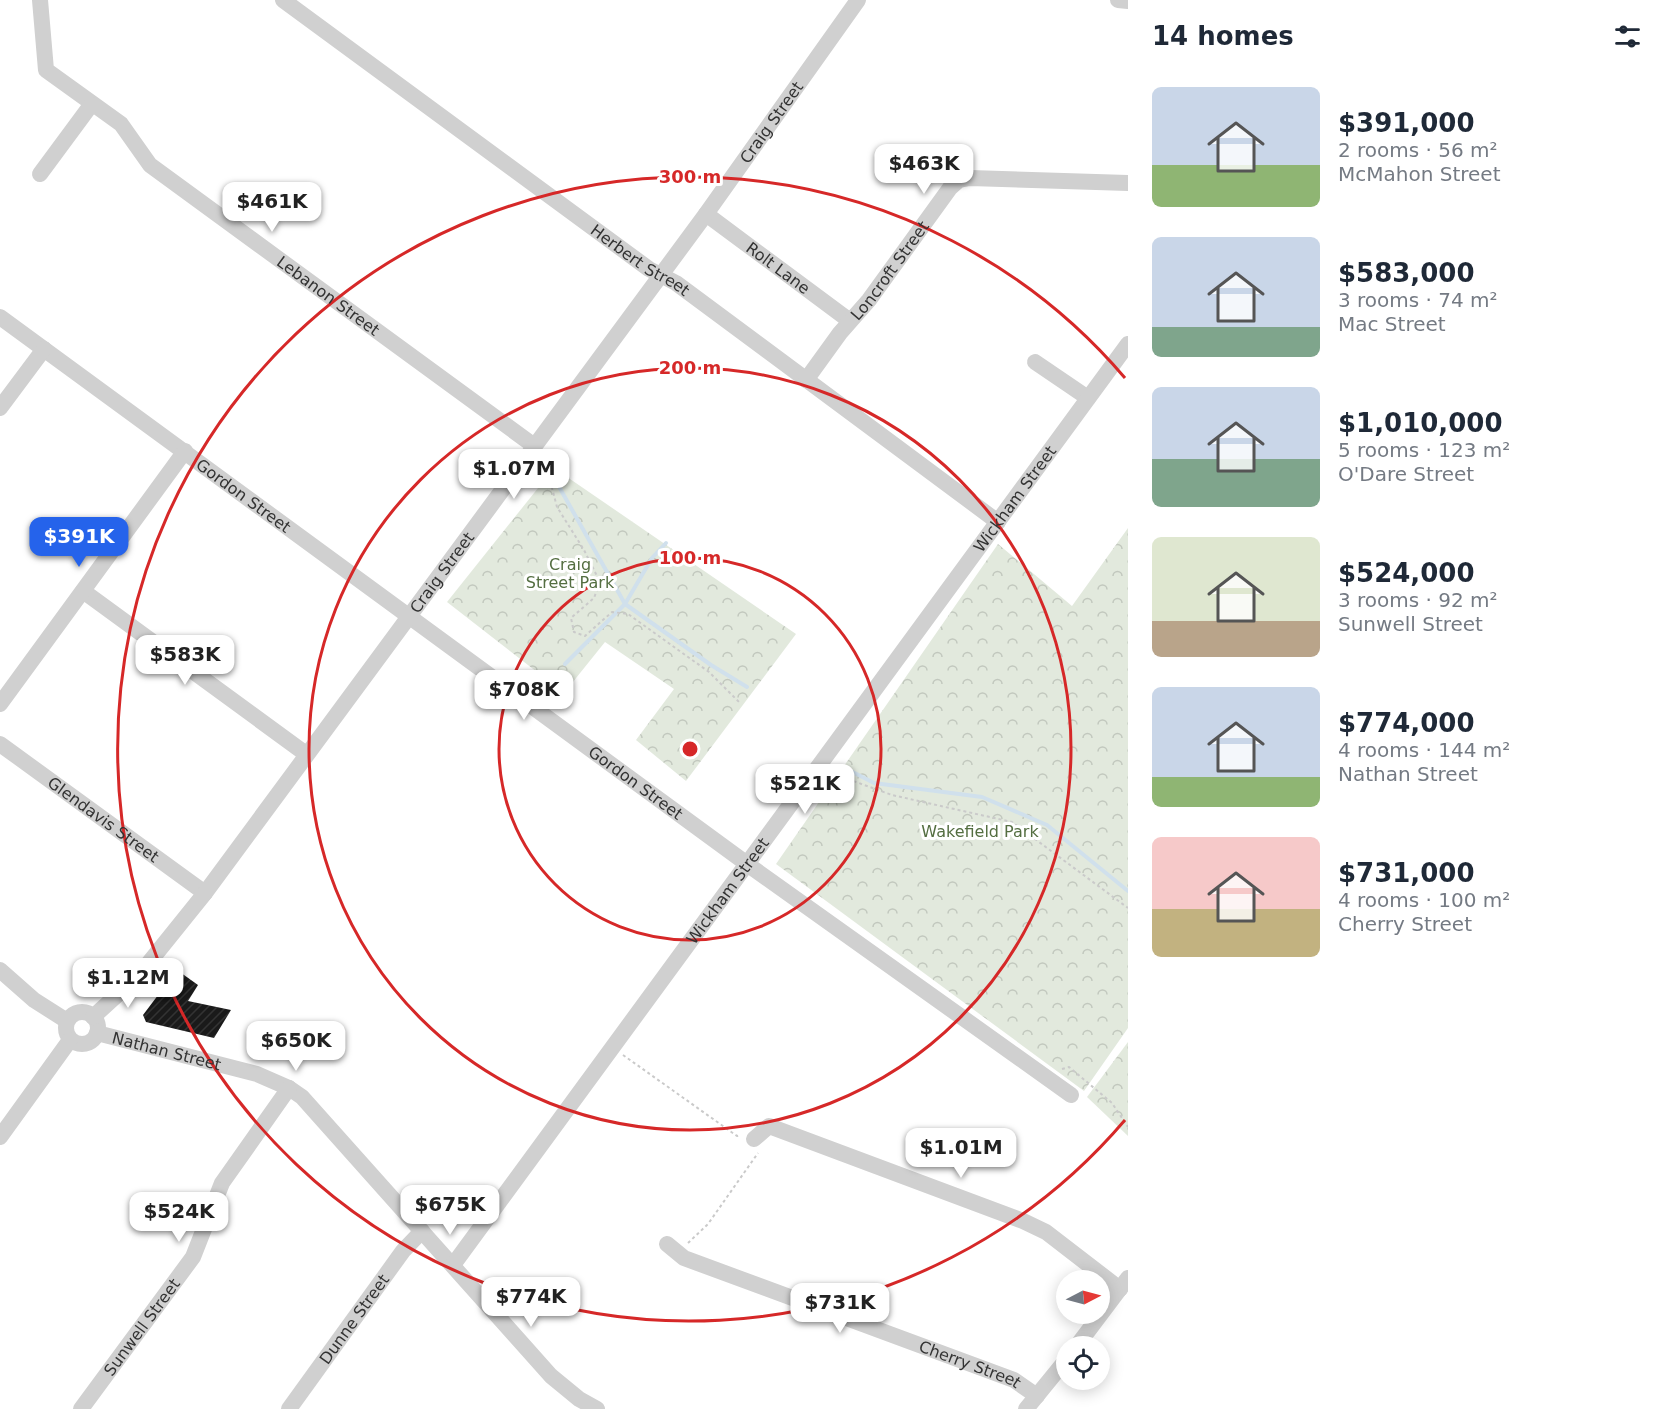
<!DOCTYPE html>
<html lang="en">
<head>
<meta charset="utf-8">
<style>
	:root { --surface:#fff; --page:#f6f6f7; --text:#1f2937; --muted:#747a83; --accent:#2563eb }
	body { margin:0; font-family:"DejaVu Sans",sans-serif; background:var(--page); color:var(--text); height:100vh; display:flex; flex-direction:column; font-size:22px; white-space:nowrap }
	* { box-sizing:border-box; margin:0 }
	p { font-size:20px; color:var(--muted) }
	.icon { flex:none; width:33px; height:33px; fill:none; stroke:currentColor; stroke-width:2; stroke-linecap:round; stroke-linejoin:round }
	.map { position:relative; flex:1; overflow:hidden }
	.sheet { display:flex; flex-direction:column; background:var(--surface); width:540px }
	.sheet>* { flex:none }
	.needle { width:39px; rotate:84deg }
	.buttons { position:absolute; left:1056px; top:1270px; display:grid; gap:12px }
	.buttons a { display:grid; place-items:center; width:54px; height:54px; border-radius:50%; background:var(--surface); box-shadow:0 3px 15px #0003; font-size:30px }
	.price { position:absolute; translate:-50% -51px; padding:0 14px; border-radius:12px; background:#fff; color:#222; font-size:20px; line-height:39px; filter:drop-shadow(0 2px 3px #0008) }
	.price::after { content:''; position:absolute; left:50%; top:36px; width:18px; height:14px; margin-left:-9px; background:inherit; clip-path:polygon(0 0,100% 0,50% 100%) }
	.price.current { background:var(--accent); color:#fff }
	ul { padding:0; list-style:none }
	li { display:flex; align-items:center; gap:18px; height:150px; padding:0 24px }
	li span { display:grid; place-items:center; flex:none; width:168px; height:120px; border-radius:9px; color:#555 }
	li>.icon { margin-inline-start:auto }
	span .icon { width:72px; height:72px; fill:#fffc; stroke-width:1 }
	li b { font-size:26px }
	h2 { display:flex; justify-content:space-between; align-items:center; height:72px; padding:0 24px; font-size:26px }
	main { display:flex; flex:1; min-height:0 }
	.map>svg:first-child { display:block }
</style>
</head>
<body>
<main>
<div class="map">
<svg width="1128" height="1409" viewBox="0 0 1128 1409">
	<defs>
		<pattern id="park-crowns" width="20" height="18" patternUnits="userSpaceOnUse" patternTransform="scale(1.5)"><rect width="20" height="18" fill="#e2e9dd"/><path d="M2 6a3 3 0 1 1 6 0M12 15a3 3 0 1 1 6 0" fill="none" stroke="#c2c8be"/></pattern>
		<pattern id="building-hatch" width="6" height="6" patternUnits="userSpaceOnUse" patternTransform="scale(1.5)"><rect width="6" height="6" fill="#1a1a1a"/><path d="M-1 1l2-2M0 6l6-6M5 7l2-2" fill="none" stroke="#333"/></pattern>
	</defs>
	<rect width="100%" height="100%" fill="#fff"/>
	<g fill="url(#park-crowns)">
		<polygon points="554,468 796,634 686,781 636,740 674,689 605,642 564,693 447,602"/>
		<polygon points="1128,528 1128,1028 1084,1091 776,864 998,544 1072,606"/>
		<polygon points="1128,1042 1128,1136 1087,1097"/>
	</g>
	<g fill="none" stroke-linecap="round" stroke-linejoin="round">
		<g stroke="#d0e0ec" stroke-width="4">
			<polyline points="553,476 625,604 711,665 747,687"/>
			<polyline points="565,664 625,604 652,558 666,543"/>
			<polyline points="841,766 874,783 982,797 1047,825 1128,891"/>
		</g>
	</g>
	<polygon fill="url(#building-hatch)" points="177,970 198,985 188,1001 231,1010 214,1038 146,1022 143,1015"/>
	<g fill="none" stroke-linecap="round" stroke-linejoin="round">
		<g stroke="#cacaca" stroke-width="2" stroke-dasharray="3 3" stroke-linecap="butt">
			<polyline points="544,458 557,507 584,550 600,582 594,598 571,618 574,632 585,636 612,612 628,614 709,672 739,702"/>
			<polyline points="831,773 892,795 1012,822 1128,908"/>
			<polyline points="623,1055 737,1136 741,1135"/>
			<polyline points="1062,1069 1069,1067 1112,1103 1128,1127"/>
			<polyline points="688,1243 708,1224 758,1153"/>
		</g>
		<g stroke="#d0d0d0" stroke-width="16">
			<path id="s1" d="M40 0 46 70 121 124 150 165 533 445"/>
			<path id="s2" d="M283 0 649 269 676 283 998 522"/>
			<polyline points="1118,0 1128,1"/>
			<polyline points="40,174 91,105"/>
			<path id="s3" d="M706 214 850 321"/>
			<path id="s4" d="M0 317 754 869 1071 1095"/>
			<polyline points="1035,362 1088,398"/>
			<path id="s5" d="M806 380 840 333 869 300 950 188 959 180 970 178 1128 183"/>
			<polyline points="0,408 44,349"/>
			<polyline points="83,591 306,754"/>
			<polyline points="0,704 185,451"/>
			<path id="s6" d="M0 744 205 893"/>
			<polyline points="0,970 34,1000 67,1021"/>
			<circle cx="82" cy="1028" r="16"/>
			<path id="s7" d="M93 1017 139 975 205 893 706 214 858 0"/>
			<path id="s8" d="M97 1033 257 1074 289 1088 302 1097 551 1376 579 1399 597 1409"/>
			<polyline points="0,1137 70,1040"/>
			<polyline points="754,1139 769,1126 1023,1221 1046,1232 1120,1289"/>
			<path id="s9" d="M667 1244 684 1258 1014 1380 1037 1396"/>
			<path id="s10" d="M453 1265 1128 344"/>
			<polyline points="1076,1347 1128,1278"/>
			<path id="s11" d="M81 1409 193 1257 222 1183 289 1088"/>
			<path id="s12" d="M289 1409 403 1251 422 1231"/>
			<polyline points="1026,1409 1066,1360"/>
		</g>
	</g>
	<g fill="none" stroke="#d62828" stroke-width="3">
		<circle cx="690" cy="749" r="191"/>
		<circle cx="690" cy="749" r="381"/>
		<path d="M1125 1120A572 572 0 1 1 1125 378"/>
	</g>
	<g text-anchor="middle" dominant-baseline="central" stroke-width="6" stroke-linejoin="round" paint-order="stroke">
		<g font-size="16" fill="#333" stroke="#fff">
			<text stroke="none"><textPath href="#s7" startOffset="1124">Craig Street</textPath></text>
			<text stroke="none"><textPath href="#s2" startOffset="442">Herbert Street</textPath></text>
			<text stroke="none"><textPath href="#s3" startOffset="90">Rolt Lane</textPath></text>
			<text stroke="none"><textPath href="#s5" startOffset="138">Loncroft Street</textPath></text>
			<text stroke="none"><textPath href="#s1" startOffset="434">Lebanon Street</textPath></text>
			<text stroke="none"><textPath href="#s4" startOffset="302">Gordon Street</textPath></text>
			<text stroke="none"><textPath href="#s10" startOffset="950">Wickham Street</textPath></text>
			<text stroke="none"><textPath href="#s7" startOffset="566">Craig Street</textPath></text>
			<text stroke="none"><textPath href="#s4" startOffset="788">Gordon Street</textPath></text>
			<text stroke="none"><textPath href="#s6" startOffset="128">Glendavis Street</textPath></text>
			<text stroke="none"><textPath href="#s10" startOffset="464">Wickham Street</textPath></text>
			<text stroke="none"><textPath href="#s8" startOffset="72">Nathan Street</textPath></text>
			<text stroke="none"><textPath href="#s12" startOffset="111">Dunne Street</textPath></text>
			<text stroke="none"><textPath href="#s11" startOffset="102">Sunwell Street</textPath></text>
			<text stroke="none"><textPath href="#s9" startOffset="327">Cherry Street</textPath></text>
		</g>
		<g font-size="16" fill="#546e41" stroke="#fff">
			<text x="570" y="564">Craig<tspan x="570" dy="18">Street Park</tspan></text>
			<text x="980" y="831">Wakefield Park</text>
		</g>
	</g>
	<circle cx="690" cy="749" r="9" fill="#d62828" stroke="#fff" stroke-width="3"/>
	<g font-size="18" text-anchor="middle" font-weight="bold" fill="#d62828" stroke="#fff" stroke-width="6" stroke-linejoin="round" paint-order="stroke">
		<text x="690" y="183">300 m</text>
		<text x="690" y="374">200 m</text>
		<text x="690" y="564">100 m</text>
	</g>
</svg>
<div class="buttons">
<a><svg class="needle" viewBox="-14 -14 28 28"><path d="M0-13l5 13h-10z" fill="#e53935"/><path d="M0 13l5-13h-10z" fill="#747a83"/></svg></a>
<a><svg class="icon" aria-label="locate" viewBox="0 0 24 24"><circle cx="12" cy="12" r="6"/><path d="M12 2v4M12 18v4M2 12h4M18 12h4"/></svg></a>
</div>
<b class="price" style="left:924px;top:195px">$463K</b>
<b class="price" style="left:272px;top:233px">$461K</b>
<b class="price" style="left:514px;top:500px">$1.07M</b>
<b class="price current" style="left:79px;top:568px">$391K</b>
<b class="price" style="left:185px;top:686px">$583K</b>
<b class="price" style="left:524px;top:721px">$708K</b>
<b class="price" style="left:805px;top:815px">$521K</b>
<b class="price" style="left:128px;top:1009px">$1.12M</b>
<b class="price" style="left:296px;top:1072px">$650K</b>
<b class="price" style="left:961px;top:1179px">$1.01M</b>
<b class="price" style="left:450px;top:1236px">$675K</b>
<b class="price" style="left:179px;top:1243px">$524K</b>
<b class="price" style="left:531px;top:1328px">$774K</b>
<b class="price" style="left:840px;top:1334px">$731K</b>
</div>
<section class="sheet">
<h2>14 homes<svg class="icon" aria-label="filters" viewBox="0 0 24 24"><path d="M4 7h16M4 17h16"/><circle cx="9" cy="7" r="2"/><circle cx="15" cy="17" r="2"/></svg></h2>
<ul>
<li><span style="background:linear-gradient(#c9d6e8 65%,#8fb573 0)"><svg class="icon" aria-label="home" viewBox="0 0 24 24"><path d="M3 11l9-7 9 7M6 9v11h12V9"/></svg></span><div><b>$391,000</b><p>2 rooms · 56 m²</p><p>McMahon Street</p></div></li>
<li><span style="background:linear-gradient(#c9d6e8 75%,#7fa58c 0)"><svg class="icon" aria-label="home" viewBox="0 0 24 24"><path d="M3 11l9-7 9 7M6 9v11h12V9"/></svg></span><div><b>$583,000</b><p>3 rooms · 74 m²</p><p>Mac Street</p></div></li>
<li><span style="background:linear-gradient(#c9d6e8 60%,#7fa58c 0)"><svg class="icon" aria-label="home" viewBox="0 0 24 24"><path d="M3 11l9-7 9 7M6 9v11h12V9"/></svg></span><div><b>$1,010,000</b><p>5 rooms · 123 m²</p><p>O'Dare Street</p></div></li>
<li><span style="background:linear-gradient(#dfe7d0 70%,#b9a48a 0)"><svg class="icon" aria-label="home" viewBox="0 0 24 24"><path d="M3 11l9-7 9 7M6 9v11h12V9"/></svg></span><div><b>$524,000</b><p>3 rooms · 92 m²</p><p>Sunwell Street</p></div></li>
<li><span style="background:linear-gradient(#c9d6e8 75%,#8fb573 0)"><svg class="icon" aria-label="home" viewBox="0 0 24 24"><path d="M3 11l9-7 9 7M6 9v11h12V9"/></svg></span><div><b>$774,000</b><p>4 rooms · 144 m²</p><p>Nathan Street</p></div></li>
<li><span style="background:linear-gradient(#f6c9c9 60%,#c2b280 0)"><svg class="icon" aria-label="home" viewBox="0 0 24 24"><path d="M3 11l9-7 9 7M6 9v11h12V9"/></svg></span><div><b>$731,000</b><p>4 rooms · 100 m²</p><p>Cherry Street</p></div></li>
</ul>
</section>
</main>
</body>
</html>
